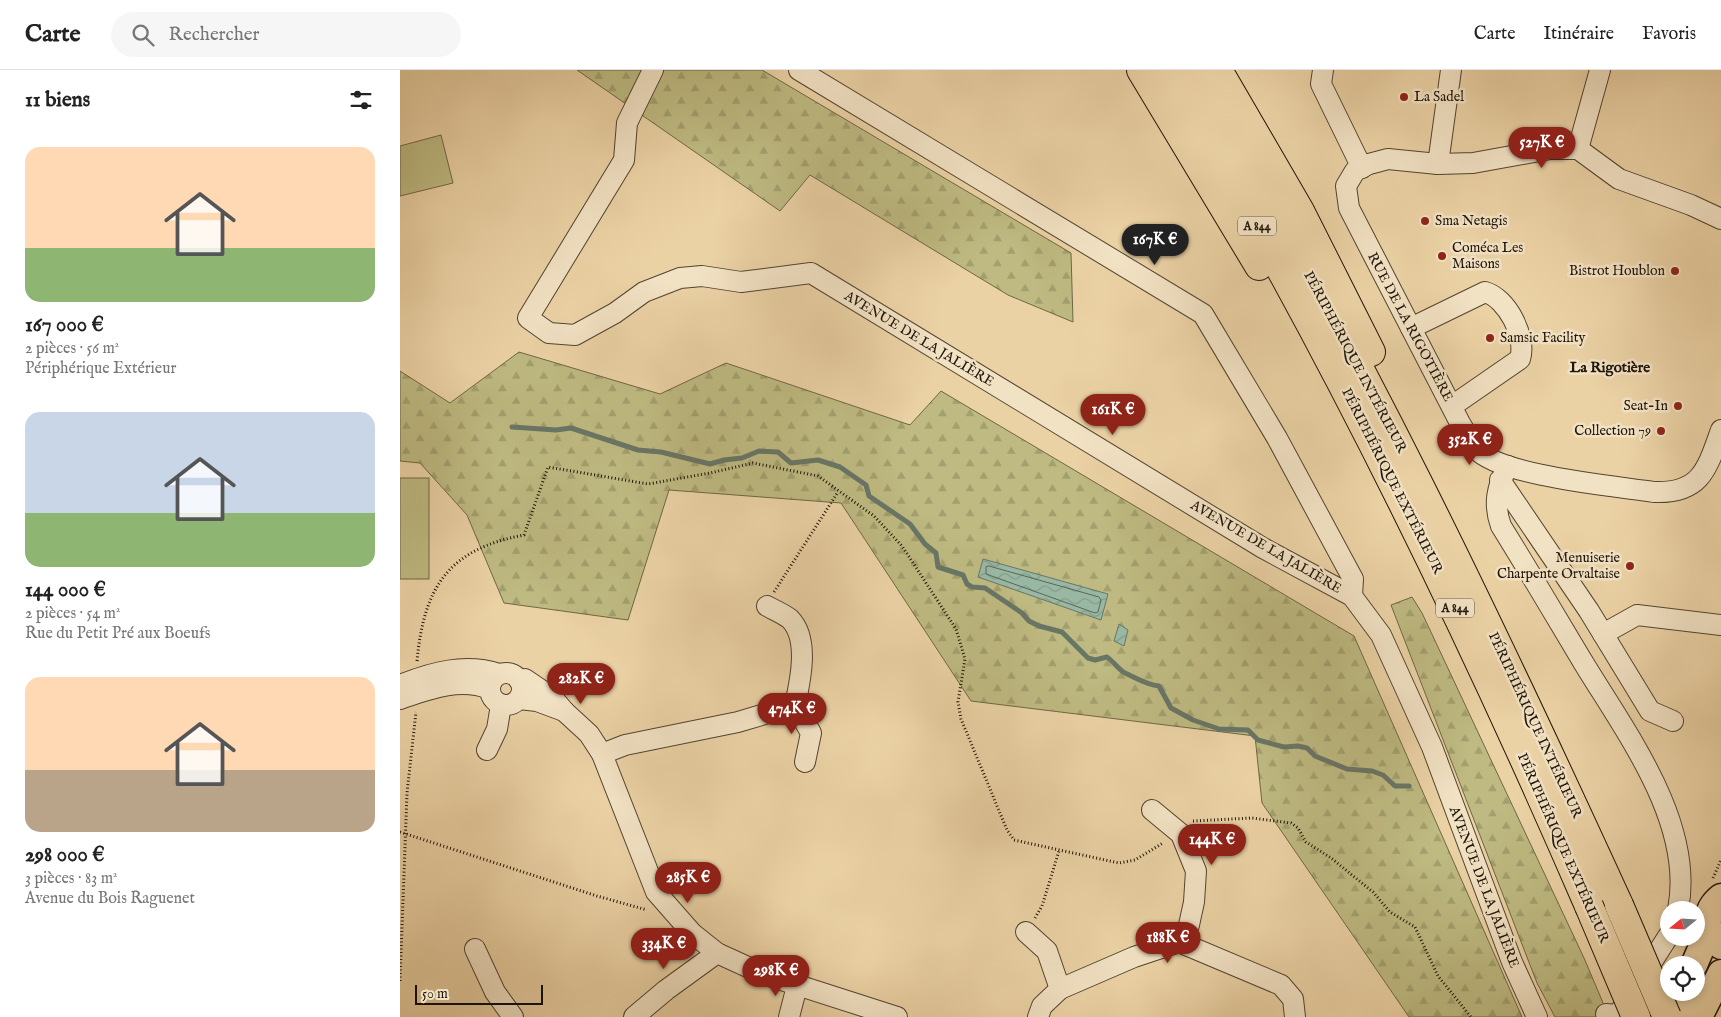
<!DOCTYPE html>
<html lang="fr">
<head>
<meta charset="utf-8">
<style>
	:root { --surface:#fff; --page:#f6f6f6; --text:#222; --muted:#767676; --line:#e0e0e0; --accent:#8f2418 }
	body { margin:0; font-family:"IM FELL English",serif; background:var(--page); color:var(--text); height:100vh; display:flex; flex-direction:column; font-size:19px; white-space:nowrap }
	* { box-sizing:border-box; margin:0 }
	p { font-size:16px; color:var(--muted) }
	.icon { flex:none; width:28px; height:28px; fill:none; stroke:currentColor; stroke-width:2; stroke-linecap:round; stroke-linejoin:round }
	.map { position:relative; flex:1; overflow:hidden }
	.panel { display:flex; flex-direction:column; background:var(--surface); width:400px }
	.panel>* { flex:none }
	.needle { width:32px; rotate:252deg }
	.fabs { position:absolute; left:1260px; top:831px; display:grid; gap:10px }
	.fabs a { display:grid; place-items:center; width:45px; height:45px; border-radius:50%; background:var(--surface); box-shadow:0 2px 8px #0003; font-size:25px }
	.scale { position:absolute; left:15px; bottom:12px; width:128px; box-sizing:border-box; padding-left:5px; border:2px solid #1f1409; border-top:0; font-size:14px; line-height:18px; white-space:nowrap; color:#1f1409; -webkit-text-stroke:4px #f2e2c4; paint-order:stroke }
	.price { position:absolute; translate:-50% -42px; padding:0 11px; border-radius:18px; background:var(--accent); color:#fff; font-size:16px; line-height:32px; filter:drop-shadow(0 1px 2px #0008) }
	.price::after { content:''; position:absolute; left:50%; top:30px; width:15px; height:11px; margin-left:-8px; background:inherit; clip-path:polygon(0 0,100% 0,50% 100%) }
	.price.current { background:#222; color:#fff }
	ul { padding:0; list-style:none }
	li { display:grid; align-content:center; gap:10px; height:265px; padding:0 25px }
	li span { display:grid; place-items:center; height:155px; border-radius:15px; color:#555 }
	li>.icon { margin-inline-start:auto }
	span .icon { width:90px; height:90px; fill:#fffc; stroke-width:1 }
	li b { font-size:21px }
	h2 { display:flex; justify-content:space-between; align-items:center; height:60px; padding:0 25px; font-size:21px }
	header { display:flex; align-items:center; gap:30px; box-sizing:border-box; height:70px; padding:0 25px; background:var(--surface); border-bottom:1px solid var(--line) }
	header strong { font-size:24px }
	nav { display:flex; gap:28px; margin-inline-start:auto; font-size:18px }
	.search { width:350px; height:45px; background:var(--page); display:flex; align-items:center; gap:12px; box-sizing:border-box; padding:0 18px; border-radius:28px; color:var(--muted); font-size:19px }
	main { display:flex; flex:1; min-height:0 }
	.map>svg:first-child { display:block }
</style>
</head>
<body>
<header>
<strong>Carte</strong>
<div class="search"><svg class="icon" aria-label="search" viewBox="0 0 24 24"><circle cx="10" cy="10" r="6"/><path d="M15 15l6 6"/></svg>Rechercher</div>
<nav><a>Carte</a><a>Itinéraire</a><a>Favoris</a></nav>
</header>
<main>
<section class="panel">
<h2>11 biens<svg class="icon" aria-label="filters" viewBox="0 0 24 24"><path d="M4 7h16M4 17h16"/><circle cx="9" cy="7" r="2"/><circle cx="15" cy="17" r="2"/></svg></h2>
<ul>
<li><span style="background:linear-gradient(#ffd9b3 65%,#8fb573 0)"><svg class="icon" aria-label="home" viewBox="0 0 24 24"><path d="M3 11l9-7 9 7M6 9v11h12V9"/></svg></span><div><b>167 000 €</b><p>2 pièces · 56 m²</p><p>Périphérique Extérieur</p></div></li>
<li><span style="background:linear-gradient(#c9d6e8 65%,#8fb573 0)"><svg class="icon" aria-label="home" viewBox="0 0 24 24"><path d="M3 11l9-7 9 7M6 9v11h12V9"/></svg></span><div><b>144 000 €</b><p>2 pièces · 54 m²</p><p>Rue du Petit Pré aux Boeufs</p></div></li>
<li><span style="background:linear-gradient(#ffd9b3 60%,#b9a48a 0)"><svg class="icon" aria-label="home" viewBox="0 0 24 24"><path d="M3 11l9-7 9 7M6 9v11h12V9"/></svg></span><div><b>298 000 €</b><p>3 pièces · 83 m²</p><p>Avenue du Bois Raguenet</p></div></li>
</ul>
</section>
<div class="map">
<svg width="1321" height="947" viewBox="0 0 1321 947">
	<defs>
		<pattern id="forest-firs" width="22" height="20" patternUnits="userSpaceOnUse" patternTransform="scale(1.25)"><rect width="22" height="20" fill="#beba81"/><path d="M5 1l3.5 6h-7zM16 11l3.5 6h-7z" fill="#a39f6e"/></pattern>
		<pattern id="water-waves" width="16" height="10" patternUnits="userSpaceOnUse" patternTransform="scale(1.25)"><rect width="16" height="10" fill="#99b8a4"/><path d="M0 5q4-4 8 0t8 0" fill="none" stroke="#839d8c"/></pattern>
	</defs>
	<rect width="100%" height="100%" fill="#ebd2a5"/>
	<filter id="stains"><feTurbulence type="fractalNoise" baseFrequency=".004" numOctaves="4"/><feColorMatrix values="0 0 0 0 .2 0 0 0 0 .09 0 0 0 0 .02 0 0 0 .5 -.17"/></filter>
	<radialGradient id="worn" r=".72"><stop offset=".6" stop-color="#630" stop-opacity="0"/><stop offset="1" stop-color="#630" stop-opacity=".3"/></radialGradient>
	<g fill="url(#forest-firs)" stroke="#6e6745">
		<polygon points="177,0 362,0 671,183 673,252 608,225 410,105 380,141"/>
		<polygon points="119,282 260,324 326,293 510,355 541,321 954,566 1122,947 1009,947 862,733 855,666 571,631 441,433 269,420 228,550 104,533 67,445 20,393 0,391 0,301 50,333"/>
		<polygon points="1012,527 1022,543 1184,888 1209,947 1155,947 1137,913 991,535"/>
	</g>
	<g fill="#beba81" stroke="#6e6745">
		<polygon points="41,65 53,113 0,126 0,76"/>
		<rect x="0" y="408" width="29" height="101"/>
	</g>
	<g fill="url(#water-waves)" stroke="#687666">
		<polygon points="583,489 708,524 701,550 578,507"/>
		<polygon points="719,554 728,560 724,576 714,571"/>
	</g>
	<g fill="none" stroke-linecap="round" stroke-linejoin="round">
		<polygon stroke="#5c6656" stroke-width="1" points="589,496 699,527 701,530 698,542 695,543 586,504 586,497"/>
		<path stroke="#687666" stroke-width="5" d="M112 357 156 360 171 358 238 380 261 382 310 394 324 390 342 388 359 381 378 382 391 393 418 390 440 397 466 415 469 426 510 454 525 474 536 483 538 497 563 505 567 514 572 517 585 518 622 543 629 551 639 556 662 562 688 588 695 590 707 587C713 591 719 600 725 603 736 608 747 615 759 616L771 638 793 650 819 659 848 660 858 670 884 677 898 676 907 678 915 686 947 699 972 701 983 705 995 716H1009"/>
		<defs>
			<g id="minor">
				<polyline points="253,0 227,53 224,90 128,248 149,263 175,265 215,243 244,222 280,208 302,206 341,212 411,203 863,478 952,526 981,565 1032,677 1112,892 1137,947"/>
				<polyline points="399,0 803,244 877,368 953,509 952,526"/>
				<polyline points="923,0 921,14 962,98"/>
				<polyline points="1178,79 1200,0"/>
				<polyline points="1038,94 1051,0"/>
				<path d="M1321 149 1291 135 1219 109 1178 79H1150L1073 93 1038 94 988 89 969 94 955 101 946 116 949 138 1060 353C1065 361 1070 372 1076 379 1100 406 1215 416 1254 422 1301 424 1307 399 1321 360"/>
				<path d="M1011 258 1085 222C1107 228 1127 267 1120 289L1052 336"/>
				<path d="M1108 396C1097 416 1093 434 1101 456 1129 501 1156 547 1183 592 1226 663 1295 753 1278 840"/>
				<polyline points="1100,410 1189,541 1250,641 1273,651"/>
				<polyline points="1203,564 1237,545 1321,555"/>
				<circle cx="106" cy="619" r="16"/>
				<path d="M0 615C33 602 65 593 99 604"/>
				<path d="M0 629C29 619 60 607 90 619"/>
				<polyline points="119,629 137,631 164,641 153,628 125,609 119,610"/>
				<polyline points="395,635 411,663 405,692"/>
				<polyline points="164,641 189,664 202,684 256,822 292,863 317,883 363,904 497,947"/>
				<polyline points="87,680 97,659 101,635"/>
				<path d="M202 684 225 675 338 652 395 635C400 612 410 569 390 549 384 544 374 540 367 536"/>
				<polyline points="752,740 781,764 796,801 794,832 789,855 779,872"/>
				<polyline points="626,862 647,881 660,919"/>
				<polyline points="75,879 95,922 113,947"/>
				<polyline points="1206,944 1218,945 1269,865"/>
				<polyline points="234,947 266,920 317,883"/>
				<polyline points="389,947 397,916"/>
				<polyline points="638,947 642,936 660,919 734,887 779,872 881,915 893,929 895,947"/>
			</g>
			<g id="major">
				<path d="M1321 827C1304 840 1303 864 1321 876"/>
				<polyline points="1294,895 1309,860"/>
				<polyline points="1272,947 1283,922"/>
				<polyline points="1299,947 1321,903"/>
			</g>
			<g id="highway">
				<polyline points="741,0 859,196"/>
				<path d="M766 0C928 268 1065 549 1189 836"/>
				<path d="M792 0C954 268 1089 551 1219 835"/>
				<polyline points="818,0 900,141 971,282"/>
			</g>
		</defs>
		<use href="#minor" stroke="#524430" stroke-width="22"/>
		<use href="#major" stroke="#1f1409" stroke-width="29"/>
		<use href="#highway" stroke="#1f1409" stroke-width="30"/>
		<g stroke="#1f1409" stroke-width="3" stroke-dasharray="1 2.5" stroke-linecap="butt">
			<polyline points="374,522 438,422"/>
			<path d="M17 591C24 516 49 479 124 465L148 397 248 414 310 403 353 393 418 406 474 446 502 476 556 559 565 589 558 632 561 649 607 760 614 770 719 793 735 790 763 773"/>
			<polyline points="793,751 852,748 891,753 898,758 906,772 931,788 973,822 990,842 1015,857 1038,906 1071,947"/>
			<polyline points="0,762 197,826 247,840"/>
			<polyline points="1313,808 1321,790"/>
			<polyline points="635,848 642,836 659,781"/>
			<polyline points="0,911 7,723 16,642"/>
		</g>
		<use href="#minor" stroke="#f2e2c4" stroke-width="20"/>
		<use href="#major" stroke="#ebd2a5" stroke-width="26"/>
		<use href="#highway" stroke="#ebd2a5" stroke-width="28"/>
		<defs>
			<g id="highway-bridge">
				<polyline points="1219,835 1267,947"/>
				<polyline points="1189,836 1236,947"/>
			</g>
		</defs>
		<use href="#highway-bridge" stroke="#1f1409" stroke-width="30" stroke-linecap="butt"/>
		<use href="#highway-bridge" stroke="#ebd2a5" stroke-width="28"/>
	</g>
	<g fill="#8f2418" stroke="#f2e2c4" stroke-width="2">
		<circle cx="1004" cy="27" r="5"/>
		<circle cx="1025" cy="151" r="5"/>
		<circle cx="1042" cy="186" r="5"/>
		<circle cx="1275" cy="201" r="5"/>
		<circle cx="1090" cy="268" r="5"/>
		<circle cx="1278" cy="336" r="5"/>
		<circle cx="1261" cy="361" r="5"/>
		<circle cx="1230" cy="496" r="5"/>
	</g>
	<g text-anchor="middle" dominant-baseline="central" stroke-width="5" stroke-linejoin="round" paint-order="stroke">
		<g fill="#f2e2c4" stroke="#5e5241" stroke-width="1">
			<rect x="838" y="146.5" width="38" height="19" rx="4"/>
			<rect x="1036" y="528.5" width="38" height="19" rx="4"/>
		</g>
		<g font-size="12" font-weight="bold" fill="#1f1409">
			<text x="857" y="156">A 844</text>
			<text x="1055" y="538">A 844</text>
		</g>
		<g font-size="14" fill="#1f1409" stroke="#f2e2c4" text-anchor="start">
			<text x="1014" y="27">La Sadel</text>
			<text x="1035" y="151">Sma Netagis</text>
			<text x="1052" y="178">Coméca Les<tspan x="1052" dy="16">Maisons</tspan></text>
			<text x="1265" y="201" text-anchor="end">Bistrot Houblon</text>
			<text x="1100" y="268">Samsic Facility</text>
			<text x="1268" y="336" text-anchor="end">Seat-In</text>
			<text x="1251" y="361" text-anchor="end">Collection 79</text>
			<text x="1220" y="488" text-anchor="end">Menuiserie<tspan x="1220" dy="16">Charpente Orvaltaise</tspan></text>
		</g>
		<g font-size="14" fill="#1f1409" stroke="#f2e2c4">
			<text transform="translate(1010 257) rotate(62)">RUE DE LA RIGOTIÈRE</text>
			<text transform="translate(519 269) rotate(31)">AVENUE DE LA JALIÈRE</text>
			<text transform="translate(955 292) rotate(62)">PÉRIPHÉRIQUE INTÉRIEUR</text>
			<text transform="translate(992 411) rotate(63)">PÉRIPHÉRIQUE EXTÉRIEUR</text>
			<text transform="translate(866 477) rotate(30)">AVENUE DE LA JALIÈRE</text>
			<text transform="translate(1135 655) rotate(65)">PÉRIPHÉRIQUE INTÉRIEUR</text>
			<text transform="translate(1163 778) rotate(66)">PÉRIPHÉRIQUE EXTÉRIEUR</text>
			<text transform="translate(1084 817) rotate(69)">AVENUE DE LA JALIÈRE</text>
		</g>
		<g font-size="15" font-weight="bold" fill="#1f1409" stroke="#f2e2c4">
			<text x="1210" y="297">La Rigotière</text>
		</g>
	</g>
	<rect width="100%" height="100%" filter="url(#stains)"/>
	<rect width="100%" height="100%" fill="url(#worn)"/>
</svg>
<div class="fabs">
<a><svg class="needle" viewBox="-14 -14 28 28"><path d="M0-13l5 13h-10z" fill="#e53935"/><path d="M0 13l5-13h-10z" fill="#767676"/></svg></a>
<a><svg class="icon" aria-label="locate" viewBox="0 0 24 24"><circle cx="12" cy="12" r="6"/><path d="M12 2v4M12 18v4M2 12h4M18 12h4"/></svg></a>
</div>
<div class="scale">50 m</div>
<b class="price" style="left:1142px;top:99px">527K €</b>
<b class="price current" style="left:755px;top:196px">167K €</b>
<b class="price" style="left:713px;top:366px">161K €</b>
<b class="price" style="left:1070px;top:396px">352K €</b>
<b class="price" style="left:181px;top:635px">282K €</b>
<b class="price" style="left:392px;top:665px">474K €</b>
<b class="price" style="left:812px;top:796px">144K €</b>
<b class="price" style="left:288px;top:834px">285K €</b>
<b class="price" style="left:768px;top:894px">188K €</b>
<b class="price" style="left:264px;top:900px">334K €</b>
<b class="price" style="left:376px;top:927px">298K €</b>
</div>
</main>
</body>
</html>
